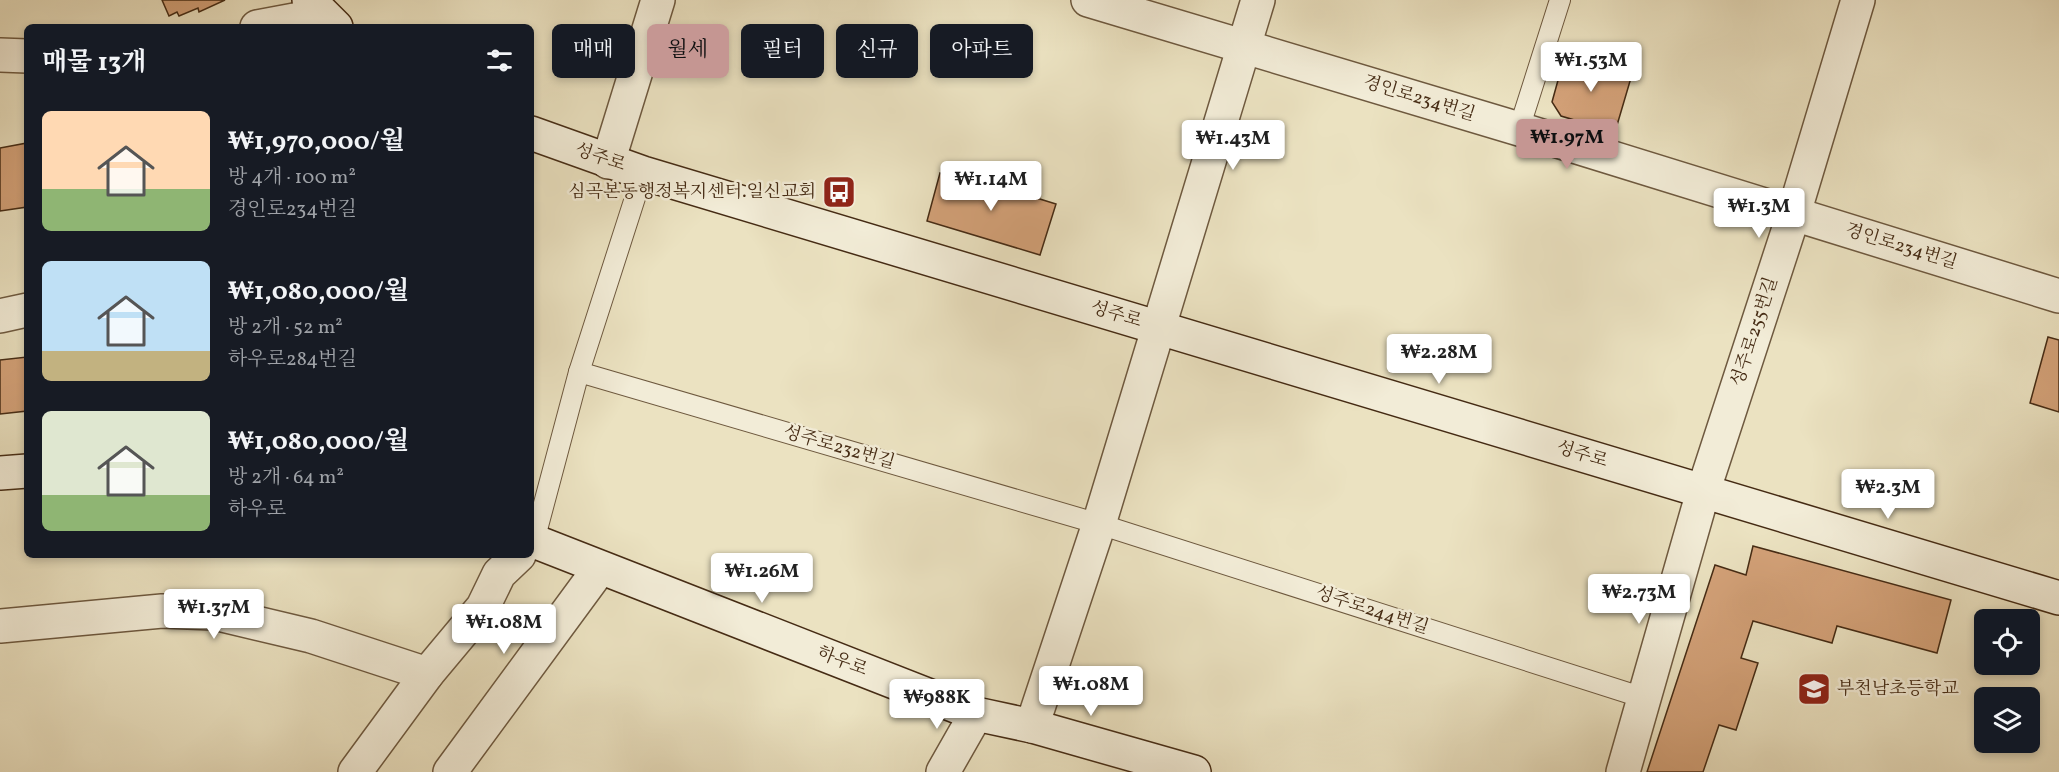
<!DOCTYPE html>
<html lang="ko">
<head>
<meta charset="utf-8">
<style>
	:root { --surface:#171b24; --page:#20242c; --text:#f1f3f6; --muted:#9ea1a6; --accent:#c59692 }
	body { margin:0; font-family:Vollkorn,"Noto Serif KR",serif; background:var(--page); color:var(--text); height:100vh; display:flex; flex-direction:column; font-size:22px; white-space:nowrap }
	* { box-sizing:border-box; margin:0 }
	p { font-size:20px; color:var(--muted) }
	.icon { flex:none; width:33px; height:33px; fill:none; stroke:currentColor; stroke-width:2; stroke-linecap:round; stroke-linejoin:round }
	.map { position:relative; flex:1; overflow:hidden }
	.sheet { position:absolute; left:24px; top:24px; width:510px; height:534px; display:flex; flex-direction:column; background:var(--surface); border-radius:9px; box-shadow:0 3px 9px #0003 }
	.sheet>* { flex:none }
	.hud { position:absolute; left:552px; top:24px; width:570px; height:54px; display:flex; gap:12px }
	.buttons { position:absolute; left:1974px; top:609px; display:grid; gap:12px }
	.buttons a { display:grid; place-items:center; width:66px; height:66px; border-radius:9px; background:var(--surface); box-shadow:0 3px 9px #0003; font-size:30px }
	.price { position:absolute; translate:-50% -51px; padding:0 14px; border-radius:6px; background:#fff; color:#222; font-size:20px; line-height:39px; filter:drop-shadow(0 2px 3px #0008) }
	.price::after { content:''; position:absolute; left:50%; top:36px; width:18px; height:14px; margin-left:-9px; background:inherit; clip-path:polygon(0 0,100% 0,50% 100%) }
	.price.active { background:var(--accent); color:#111 }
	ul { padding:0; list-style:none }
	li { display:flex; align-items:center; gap:18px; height:150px; padding:0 18px }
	li span { display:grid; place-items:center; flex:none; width:168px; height:120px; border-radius:9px; color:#555 }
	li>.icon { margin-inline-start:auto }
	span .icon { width:72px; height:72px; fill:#fffc; stroke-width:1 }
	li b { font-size:26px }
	h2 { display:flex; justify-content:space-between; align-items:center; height:72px; padding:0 18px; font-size:26px }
	.tag { padding:0 21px; border-radius:9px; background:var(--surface); box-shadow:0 3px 9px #0003; font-size:21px; line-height:54px }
	.tag.active { background:var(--accent); color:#111 }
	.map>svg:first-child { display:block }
</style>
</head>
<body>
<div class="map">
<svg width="2059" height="772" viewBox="0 0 2059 772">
	<rect width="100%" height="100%" fill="#ebe2c1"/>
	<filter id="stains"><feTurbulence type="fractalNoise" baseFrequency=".00333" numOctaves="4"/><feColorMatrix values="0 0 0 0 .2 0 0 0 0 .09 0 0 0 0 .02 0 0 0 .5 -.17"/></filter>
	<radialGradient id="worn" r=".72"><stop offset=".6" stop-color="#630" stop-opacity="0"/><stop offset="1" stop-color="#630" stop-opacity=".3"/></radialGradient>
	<g fill="#d3a178" stroke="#452b14" stroke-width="1.5">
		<polygon points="162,0 225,0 199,12 198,8 179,16 177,12 169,16"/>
		<polygon points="1565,55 1612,70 1614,65 1633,71 1615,132 1561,116 1552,102"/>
		<polygon points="27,143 27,207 0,211 0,148"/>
		<polygon points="940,173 955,178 956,173 1056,204 1040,255 927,221"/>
		<polygon points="2048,337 2059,340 2059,412 2030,403"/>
		<polygon points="27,357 27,411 0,414 0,360"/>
		<polygon points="1753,546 1951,600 1937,653 1837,626 1832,643 1753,621 1741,658 1758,663 1736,730 1719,725 1703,772 1647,772 1715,565 1746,575"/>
	</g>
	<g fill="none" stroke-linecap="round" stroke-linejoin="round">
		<defs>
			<g id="lane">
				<polyline points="1519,129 1560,0"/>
				<polyline points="579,372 1099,524 1644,698"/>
				<polyline points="534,541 579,372 643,173"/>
			</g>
			<g id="street">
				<polyline points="1088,0 1519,129 2059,296"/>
				<polyline points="257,27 321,15"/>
				<polyline points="0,55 27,56"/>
				<polyline points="608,162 658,0"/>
				<polyline points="0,316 27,310"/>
				<polyline points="0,626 162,611 214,613 311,636 427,674"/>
				<polyline points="1032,726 1099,524 1258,0"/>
				<polyline points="355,772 427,674 483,607 499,574 519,555"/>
				<polyline points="450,772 600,568"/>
				<polyline points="943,772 976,714"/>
				<polyline points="1623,772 1703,492 1794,213 1858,0"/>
			</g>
			<g id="secondary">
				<polyline points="309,0 336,27"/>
				<polyline points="531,133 643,173 2059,598"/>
				<polyline points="0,473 27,471"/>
				<polyline points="531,540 976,714 1032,726 1194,772"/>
			</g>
		</defs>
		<use href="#lane" stroke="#6e593f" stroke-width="22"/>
		<use href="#street" stroke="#6e593f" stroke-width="36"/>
		<use href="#secondary" stroke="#452b14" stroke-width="36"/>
		<use href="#lane" stroke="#f2ecd7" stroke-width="20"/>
		<use href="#street" stroke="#f2ecd7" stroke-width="33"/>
		<use href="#secondary" stroke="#f2ecd7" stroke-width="33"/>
	</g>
	<defs>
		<symbol id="bus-square" viewBox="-11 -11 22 22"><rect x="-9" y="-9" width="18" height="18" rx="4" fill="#8f2418" stroke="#f2ecd7"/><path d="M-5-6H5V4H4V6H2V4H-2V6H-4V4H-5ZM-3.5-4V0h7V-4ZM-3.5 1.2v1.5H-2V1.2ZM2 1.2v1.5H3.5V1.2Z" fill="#fff"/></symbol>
		<symbol id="school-square" viewBox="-11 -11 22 22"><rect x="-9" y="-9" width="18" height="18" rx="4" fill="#8f2418" stroke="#f2ecd7"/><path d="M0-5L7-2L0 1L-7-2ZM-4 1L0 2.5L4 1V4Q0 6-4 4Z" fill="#fff"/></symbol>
	</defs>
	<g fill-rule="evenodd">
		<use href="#bus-square" x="820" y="173" width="38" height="38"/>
		<use href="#school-square" x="1795" y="670" width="38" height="38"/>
	</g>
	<g text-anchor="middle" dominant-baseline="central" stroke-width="5" stroke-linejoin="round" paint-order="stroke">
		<g font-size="18" fill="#452b14" stroke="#f2ecd7">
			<text transform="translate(1419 99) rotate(17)">경인로234번길</text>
			<text transform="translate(600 158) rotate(19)">성주로</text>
			<text transform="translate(1901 247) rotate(17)">경인로234번길</text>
			<text transform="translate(1116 315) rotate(17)">성주로</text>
			<text transform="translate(1755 332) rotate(-72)">성주로255번길</text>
			<text transform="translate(839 448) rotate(16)">성주로232번길</text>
			<text transform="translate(1582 455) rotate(17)">성주로</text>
			<text transform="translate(1372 611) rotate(18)">성주로244번길</text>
			<text transform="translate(842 662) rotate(21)">하우로</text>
		</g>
		<g font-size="18" fill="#452b14" stroke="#f2ecd7" text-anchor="end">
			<text x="816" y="192">심곡본동행정복지센터.일신교회</text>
			<text x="1837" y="689" text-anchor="start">부천남초등학교</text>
		</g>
	</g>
	<rect width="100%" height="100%" filter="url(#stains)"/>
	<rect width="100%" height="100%" fill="url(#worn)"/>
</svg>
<div class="buttons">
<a><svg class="icon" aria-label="locate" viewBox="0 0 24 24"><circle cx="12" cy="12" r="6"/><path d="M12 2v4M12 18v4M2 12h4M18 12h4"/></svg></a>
<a><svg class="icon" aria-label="layers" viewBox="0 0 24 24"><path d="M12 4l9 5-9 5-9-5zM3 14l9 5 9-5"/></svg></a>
</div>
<b class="price" style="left:1591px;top:93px">₩1.53M</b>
<b class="price active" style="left:1567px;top:170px">₩1.97M</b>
<b class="price" style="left:1233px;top:171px">₩1.43M</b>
<b class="price" style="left:991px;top:212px">₩1.14M</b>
<b class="price" style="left:1759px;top:239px">₩1.3M</b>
<b class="price" style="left:1439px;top:385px">₩2.28M</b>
<b class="price" style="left:1888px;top:520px">₩2.3M</b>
<b class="price" style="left:762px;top:604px">₩1.26M</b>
<b class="price" style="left:1639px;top:625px">₩2.73M</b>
<b class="price" style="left:214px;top:640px">₩1.37M</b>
<b class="price" style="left:504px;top:655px">₩1.08M</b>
<b class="price" style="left:1091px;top:717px">₩1.08M</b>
<b class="price" style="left:937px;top:730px">₩988K</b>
<div class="hud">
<a class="tag">매매</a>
<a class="tag active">월세</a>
<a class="tag">필터</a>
<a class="tag">신규</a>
<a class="tag">아파트</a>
</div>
<section class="sheet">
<h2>매물 13개<svg class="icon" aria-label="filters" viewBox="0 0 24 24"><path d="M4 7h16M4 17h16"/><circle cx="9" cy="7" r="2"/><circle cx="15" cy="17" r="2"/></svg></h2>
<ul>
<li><span style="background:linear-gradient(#ffd9b3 65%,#8fb573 0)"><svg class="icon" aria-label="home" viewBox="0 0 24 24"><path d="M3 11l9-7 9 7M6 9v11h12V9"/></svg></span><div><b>₩1,970,000/월</b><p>방 4개 · 100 m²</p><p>경인로234번길</p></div></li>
<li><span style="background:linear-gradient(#bfe0f5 75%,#c2b280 0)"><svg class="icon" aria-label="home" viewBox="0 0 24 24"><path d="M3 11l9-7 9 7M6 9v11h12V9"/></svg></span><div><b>₩1,080,000/월</b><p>방 2개 · 52 m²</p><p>하우로284번길</p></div></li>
<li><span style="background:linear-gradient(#dfe7d0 70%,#8fb573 0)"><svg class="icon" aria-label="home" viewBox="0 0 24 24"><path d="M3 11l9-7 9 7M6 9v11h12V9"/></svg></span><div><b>₩1,080,000/월</b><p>방 2개 · 64 m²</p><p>하우로</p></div></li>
</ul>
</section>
</div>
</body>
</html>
